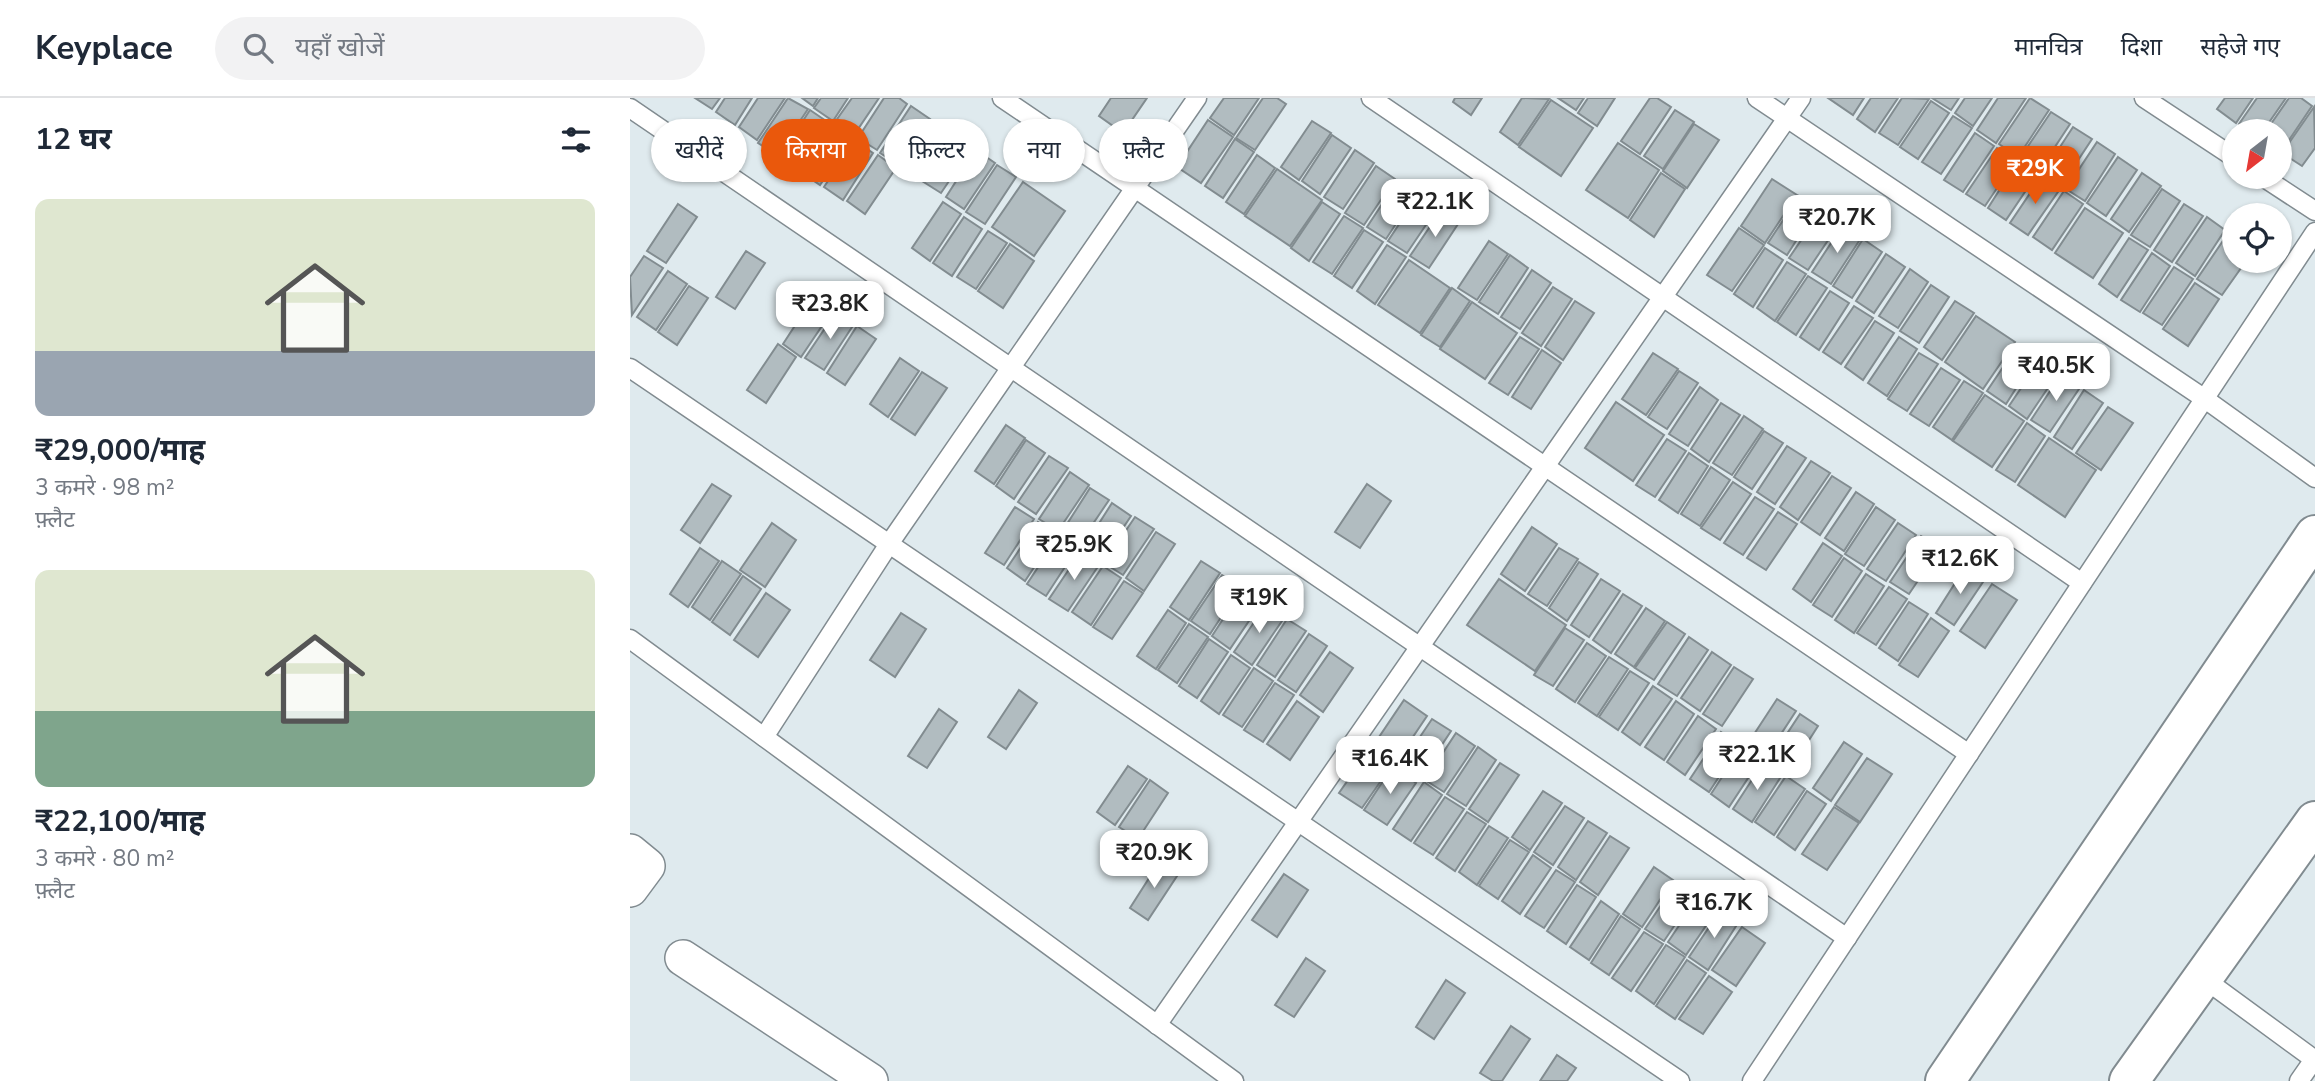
<!DOCTYPE html>
<html lang="hi">
<head>
<meta charset="utf-8">
<style>
	:root { --surface:#fff; --page:#f2f2f3; --text:#1f2937; --muted:#747a83; --line:#e0e1e3; --accent:#ea580c }
	body { margin:0; font-family:"Nunito Sans","Noto Sans Devanagari",sans-serif; background:var(--page); color:var(--text); height:100vh; display:flex; flex-direction:column; font-size:26px; white-space:nowrap }
	* { box-sizing:border-box; margin:0 }
	p { font-size:23px; color:var(--muted) }
	.icon { flex:none; width:38px; height:38px; fill:none; stroke:currentColor; stroke-width:2; stroke-linecap:round; stroke-linejoin:round }
	.map { position:relative; flex:1; overflow:hidden }
	.side { display:flex; flex-direction:column; background:var(--surface); width:630px }
	.side>* { flex:none }
	.hud { position:absolute; left:21px; top:21px; width:665px; height:63px; display:flex; gap:14px }
	.needle { width:46px; rotate:211deg }
	.controls { position:absolute; left:1592px; top:21px; display:grid; gap:14px }
	.controls a { display:grid; place-items:center; width:70px; height:70px; border-radius:50%; background:var(--surface); box-shadow:0 2px 5px #0004; font-size:35px }
	.price { position:absolute; translate:-50% -60px; padding:0 16px; border-radius:14px; background:#fff; color:#222; font-size:23px; line-height:46px; filter:drop-shadow(0 2px 4px #0008) }
	.price::after { content:''; position:absolute; left:50%; top:42px; width:21px; height:16px; margin-left:-10px; background:inherit; clip-path:polygon(0 0,100% 0,50% 100%) }
	.price.on { background:var(--accent); color:#fff }
	ul { padding:0; list-style:none }
	li { display:grid; align-content:center; gap:14px; height:371px; padding:0 35px }
	li span { display:grid; place-items:center; height:217px; border-radius:14px; color:#555 }
	li>.icon { margin-inline-start:auto }
	span .icon { width:126px; height:126px; fill:#fffc; stroke-width:1 }
	li b { font-size:30px }
	h2 { display:flex; justify-content:space-between; align-items:center; height:84px; padding:0 35px; font-size:30px }
	.pill { padding:0 24px; border-radius:32px; background:var(--surface); box-shadow:0 2px 5px #0004; font-size:24px; line-height:63px }
	.pill.on { background:var(--accent); color:#fff }
	header { display:flex; align-items:center; gap:42px; box-sizing:border-box; height:98px; padding:0 35px; background:var(--surface); border-bottom:2px solid var(--line) }
	header strong { font-size:33px }
	nav { display:flex; gap:38px; margin-inline-start:auto; font-size:24px }
	.search { width:490px; height:63px; background:var(--page); display:flex; align-items:center; gap:18px; box-sizing:border-box; padding:0 24px; border-radius:38px; color:var(--muted); font-size:26px }
	main { display:flex; flex:1; min-height:0 }
	.map>svg:first-child { display:block }
</style>
</head>
<body>
<header>
<strong>Keyplace</strong>
<div class="search"><svg class="icon" aria-label="search" viewBox="0 0 24 24"><circle cx="10" cy="10" r="6"/><path d="M15 15l6 6"/></svg>यहाँ खोजें</div>
<nav><a>मानचित्र</a><a>दिशा</a><a>सहेजे गए</a></nav>
</header>
<main>
<section class="side">
<h2>12 घर<svg class="icon" aria-label="filters" viewBox="0 0 24 24"><path d="M4 7h16M4 17h16"/><circle cx="9" cy="7" r="2"/><circle cx="15" cy="17" r="2"/></svg></h2>
<ul>
<li><span style="background:linear-gradient(#dfe7d0 70%,#9aa5b1 0)"><svg class="icon" aria-label="home" viewBox="0 0 24 24"><path d="M3 11l9-7 9 7M6 9v11h12V9"/></svg></span><div><b>₹29,000/माह</b><p>3 कमरे · 98 m²</p><p>फ़्लैट</p></div></li>
<li><span style="background:linear-gradient(#dfe7d0 65%,#7fa58c 0)"><svg class="icon" aria-label="home" viewBox="0 0 24 24"><path d="M3 11l9-7 9 7M6 9v11h12V9"/></svg></span><div><b>₹22,100/माह</b><p>3 कमरे · 80 m²</p><p>फ़्लैट</p></div></li>
</ul>
</section>
<div class="map">
<svg width="1685" height="983" viewBox="0 0 1685 983">
	<rect width="100%" height="100%" fill="#dfeaee"/>
	<g fill="#b1bcc0" stroke="#828c90" stroke-width="2">
		<polygon points="65,0 90,0 82,11"/>
		<polygon points="95,0 122,0 105,27 86,14"/>
		<polygon points="128,0 155,0 127,42 109,29"/>
		<polygon points="158,0 178,11 147,57 128,45"/>
		<polygon points="172,0 188,0 183,8"/>
		<polygon points="191,0 218,0 203,23 184,10"/>
		<polygon points="222,0 249,0 224,37 205,24"/>
		<polygon points="254,0 269,0 277,6 247,52 228,40"/>
		<polygon points="481,0 517,0 493,35 469,18"/>
		<polygon points="594,0 629,0 604,37 580,20"/>
		<polygon points="633,0 647,0 656,6 625,52 606,40"/>
		<polygon points="825,0 852,0 841,17 823,4"/>
		<polygon points="892,0 919,1 888,47 870,34"/>
		<polygon points="928,0 954,0 946,12"/>
		<polygon points="958,0 985,0 967,28 948,15"/>
		<polygon points="1020,0 1027,0 1041,9 1010,56 991,43"/>
		<polygon points="1198,0 1234,0 1223,17"/>
		<polygon points="1241,0 1268,0 1245,34 1227,21"/>
		<polygon points="1272,0 1299,1 1268,47 1249,35"/>
		<polygon points="1302,0 1329,0 1321,12"/>
		<polygon points="1335,0 1362,0 1343,28 1325,15"/>
		<polygon points="1368,0 1396,0 1366,45 1347,32"/>
		<polygon points="1400,0 1419,12 1388,59 1369,46"/>
		<polygon points="1595,0 1623,0 1606,25 1587,11"/>
		<polygon points="1627,0 1656,0 1633,33 1620,33 1609,26"/>
		<polygon points="1659,0 1671,0 1682,8 1651,54 1650,33 1636,33"/>
		<polygon points="921,2 963,30 931,78 889,49"/>
		<polygon points="1301,3 1319,15 1288,61 1270,49"/>
		<polygon points="281,8 300,21 269,67 250,55"/>
		<polygon points="1684,9 1685,50 1672,68 1652,55"/>
		<polygon points="180,12 199,25 168,71 150,58"/>
		<polygon points="1045,12 1064,24 1033,71 1014,58"/>
		<polygon points="1421,14 1440,26 1409,73 1390,60"/>
		<polygon points="1323,18 1342,30 1311,76 1292,64"/>
		<polygon points="578,22 603,39 571,85 547,69"/>
		<polygon points="303,23 322,35 291,82 273,69"/>
		<polygon points="682,23 701,35 669,82 651,69"/>
		<polygon points="1064,26 1089,42 1057,90 1033,73"/>
		<polygon points="202,28 221,40 190,87 171,74"/>
		<polygon points="1443,29 1462,41 1431,88 1413,75"/>
		<polygon points="1345,35 1364,48 1333,94 1314,82"/>
		<polygon points="323,37 342,49 311,95 292,83"/>
		<polygon points="702,37 721,50 690,96 672,83"/>
		<polygon points="605,41 624,54 593,100 575,88"/>
		<polygon points="225,43 243,55 213,102 194,89"/>
		<polygon points="1467,44 1485,56 1455,103 1436,91"/>
		<polygon points="988,45 1029,72 998,120 956,92"/>
		<polygon points="1367,50 1386,62 1355,108 1336,96"/>
		<polygon points="346,52 365,65 334,111 316,99"/>
		<polygon points="725,52 744,65 713,111 694,99"/>
		<polygon points="248,57 266,70 235,116 217,103"/>
		<polygon points="627,57 645,70 614,116 596,104"/>
		<polygon points="1488,59 1507,72 1476,118 1457,105"/>
		<polygon points="1388,63 1407,76 1376,122 1358,110"/>
		<polygon points="367,67 386,79 355,126 336,114"/>
		<polygon points="746,68 765,81 734,127 715,115"/>
		<polygon points="647,71 692,102 660,148 615,118"/>
		<polygon points="1031,75 1055,91 1024,139 1000,122"/>
		<polygon points="1512,75 1531,88 1499,134 1481,121"/>
		<polygon points="1411,79 1430,91 1398,137 1380,125"/>
		<polygon points="1142,81 1167,97 1135,145 1111,128"/>
		<polygon points="768,82 787,94 756,141 737,129"/>
		<polygon points="393,84 435,113 404,158 362,129"/>
		<polygon points="1532,91 1550,103 1520,149 1501,137"/>
		<polygon points="1434,93 1453,106 1422,152 1403,139"/>
		<polygon points="789,96 808,109 777,155 758,143"/>
		<polygon points="1169,98 1187,110 1157,157 1138,145"/>
		<polygon points="313,104 331,116 300,163 282,150"/>
		<polygon points="692,104 710,116 679,163 661,150"/>
		<polygon points="48,106 67,119 36,165 17,153"/>
		<polygon points="1554,106 1573,118 1542,164 1524,152"/>
		<polygon points="1455,110 1493,135 1463,180 1425,155"/>
		<polygon points="812,111 830,123 799,170 780,158"/>
		<polygon points="1191,113 1209,126 1178,172 1159,160"/>
		<polygon points="714,118 733,130 702,176 683,164"/>
		<polygon points="334,119 352,131 322,178 303,165"/>
		<polygon points="1577,119 1595,132 1565,178 1546,165"/>
		<polygon points="1213,127 1231,140 1201,186 1182,174"/>
		<polygon points="1109,130 1134,147 1102,193 1077,177"/>
		<polygon points="734,132 753,144 722,190 704,178"/>
		<polygon points="358,133 377,145 346,191 327,179"/>
		<polygon points="1599,134 1605,138 1605,163 1616,163 1592,197 1567,181"/>
		<polygon points="1499,140 1518,152 1487,199 1469,186"/>
		<polygon points="1233,141 1252,154 1222,200 1203,188"/>
		<polygon points="859,143 878,156 847,202 828,190"/>
		<polygon points="380,146 404,163 373,210 348,193"/>
		<polygon points="757,147 776,159 745,206 727,193"/>
		<polygon points="1135,150 1153,162 1123,209 1104,196"/>
		<polygon points="116,153 135,165 105,211 86,199"/>
		<polygon points="1522,155 1540,168 1510,214 1491,202"/>
		<polygon points="1256,156 1275,169 1244,215 1226,203"/>
		<polygon points="880,157 898,170 868,216 849,204"/>
		<polygon points="14,158 33,170 2,217 0,179"/>
		<polygon points="779,162 820,190 790,235 748,207"/>
		<polygon points="1157,164 1176,176 1145,223 1127,210"/>
		<polygon points="1544,169 1563,181 1532,227 1513,215"/>
		<polygon points="1280,171 1298,184 1268,230 1249,218"/>
		<polygon points="902,172 921,185 890,231 871,219"/>
		<polygon points="38,173 57,186 26,232 7,219"/>
		<polygon points="1178,178 1197,190 1166,237 1147,224"/>
		<polygon points="1565,185 1589,201 1558,248 1533,231"/>
		<polygon points="1301,187 1319,199 1289,245 1270,233"/>
		<polygon points="59,188 78,200 47,247 28,234"/>
		<polygon points="923,189 942,201 911,248 892,235"/>
		<polygon points="822,190 840,203 810,249 791,237"/>
		<polygon points="1200,193 1219,205 1189,252 1170,239"/>
		<polygon points="183,200 202,213 171,259 153,246"/>
		<polygon points="945,203 964,215 933,262 915,249"/>
		<polygon points="1325,203 1344,215 1312,262 1294,249"/>
		<polygon points="842,204 887,235 855,281 810,251"/>
		<polygon points="1224,208 1243,220 1211,266 1193,254"/>
		<polygon points="206,214 224,226 194,272 175,260"/>
		<polygon points="1346,218 1385,244 1353,291 1315,264"/>
		<polygon points="1245,223 1264,235 1233,282 1215,269"/>
		<polygon points="227,228 246,241 215,287 197,275"/>
		<polygon points="890,239 909,251 878,297 859,285"/>
		<polygon points="1269,239 1287,251 1257,298 1238,285"/>
		<polygon points="148,246 166,259 136,305 117,292"/>
		<polygon points="1388,247 1406,259 1376,306 1357,293"/>
		<polygon points="912,252 931,265 901,311 882,299"/>
		<polygon points="1023,255 1048,271 1016,317 992,301"/>
		<polygon points="1289,255 1308,266 1277,313 1258,301"/>
		<polygon points="270,260 289,273 258,319 240,306"/>
		<polygon points="1410,262 1428,275 1397,321 1379,308"/>
		<polygon points="1311,270 1330,282 1299,328 1280,316"/>
		<polygon points="1049,273 1068,285 1037,331 1018,319"/>
		<polygon points="292,274 317,290 285,337 261,321"/>
		<polygon points="1432,275 1451,288 1420,334 1401,322"/>
		<polygon points="1334,283 1353,295 1322,342 1303,329"/>
		<polygon points="1070,289 1088,302 1058,348 1039,336"/>
		<polygon points="1454,292 1473,305 1442,351 1424,339"/>
		<polygon points="1355,297 1394,323 1362,369 1323,343"/>
		<polygon points="986,304 1034,337 1003,383 955,350"/>
		<polygon points="1091,305 1110,317 1079,364 1061,351"/>
		<polygon points="1478,309 1503,325 1471,372 1446,355"/>
		<polygon points="1114,318 1133,331 1102,377 1083,365"/>
		<polygon points="1397,325 1415,338 1385,384 1366,372"/>
		<polygon points="376,327 395,340 364,386 345,373"/>
		<polygon points="1134,333 1153,345 1122,391 1104,379"/>
		<polygon points="1419,340 1466,372 1435,419 1388,387"/>
		<polygon points="1037,341 1056,353 1025,399 1006,387"/>
		<polygon points="396,342 415,355 384,401 366,388"/>
		<polygon points="1157,348 1176,360 1145,406 1127,394"/>
		<polygon points="1059,355 1078,368 1048,415 1029,402"/>
		<polygon points="419,358 438,370 406,416 388,404"/>
		<polygon points="1181,363 1200,375 1168,422 1150,409"/>
		<polygon points="1081,369 1100,382 1070,428 1051,416"/>
		<polygon points="440,374 459,387 428,433 409,421"/>
		<polygon points="1202,378 1221,390 1190,437 1171,424"/>
		<polygon points="1103,384 1121,396 1090,442 1071,430"/>
		<polygon points="82,386 101,398 70,445 51,432"/>
		<polygon points="737,386 761,403 730,450 705,434"/>
		<polygon points="460,390 479,402 448,448 430,437"/>
		<polygon points="1226,394 1244,406 1214,453 1195,440"/>
		<polygon points="1125,399 1144,411 1113,457 1094,445"/>
		<polygon points="482,405 501,418 470,464 452,452"/>
		<polygon points="385,409 404,421 374,467 355,455"/>
		<polygon points="1246,409 1265,422 1234,468 1215,456"/>
		<polygon points="1148,414 1167,426 1136,472 1117,460"/>
		<polygon points="505,419 524,431 493,477 474,465"/>
		<polygon points="408,424 426,436 395,483 377,470"/>
		<polygon points="142,425 166,442 135,489 110,472"/>
		<polygon points="1268,425 1286,437 1256,483 1237,471"/>
		<polygon points="902,429 927,446 895,493 871,476"/>
		<polygon points="526,434 545,446 514,493 496,480"/>
		<polygon points="1291,438 1310,450 1279,496 1260,484"/>
		<polygon points="428,439 446,452 416,498 397,486"/>
		<polygon points="1193,445 1212,458 1181,504 1163,491"/>
		<polygon points="70,450 89,463 58,509 40,496"/>
		<polygon points="929,450 948,461 917,508 898,496"/>
		<polygon points="450,455 469,467 438,513 419,501"/>
		<polygon points="1214,460 1232,473 1202,519 1183,507"/>
		<polygon points="92,463 111,476 80,522 62,509"/>
		<polygon points="571,463 590,475 559,522 540,509"/>
		<polygon points="949,464 968,476 937,523 919,510"/>
		<polygon points="473,468 491,480 461,527 442,514"/>
		<polygon points="1336,468 1355,481 1324,527 1306,515"/>
		<polygon points="1236,476 1254,488 1224,535 1205,522"/>
		<polygon points="592,477 611,489 580,536 561,523"/>
		<polygon points="113,478 131,491 100,537 82,524"/>
		<polygon points="869,481 936,527 905,573 837,527"/>
		<polygon points="971,481 990,493 959,539 941,527"/>
		<polygon points="494,483 513,495 482,541 463,529"/>
		<polygon points="1362,486 1387,502 1355,550 1330,533"/>
		<polygon points="1259,489 1277,501 1246,547 1227,535"/>
		<polygon points="612,492 631,505 600,551 582,538"/>
		<polygon points="136,495 160,512 128,559 104,542"/>
		<polygon points="993,496 1012,508 981,555 963,542"/>
		<polygon points="1279,504 1298,516 1268,563 1249,550"/>
		<polygon points="635,508 654,520 622,567 604,554"/>
		<polygon points="1016,510 1035,523 1004,569 985,556"/>
		<polygon points="538,512 556,525 526,571 507,558"/>
		<polygon points="271,515 296,531 265,579 240,562"/>
		<polygon points="1301,520 1319,533 1288,579 1269,567"/>
		<polygon points="657,521 676,533 645,579 627,567"/>
		<polygon points="1037,524 1055,536 1024,582 1005,570"/>
		<polygon points="559,526 578,539 547,585 528,572"/>
		<polygon points="935,530 954,542 923,588 904,577"/>
		<polygon points="679,536 697,548 666,594 648,582"/>
		<polygon points="1059,539 1078,552 1047,598 1028,586"/>
		<polygon points="579,541 598,554 567,600 549,588"/>
		<polygon points="957,545 976,558 945,604 926,591"/>
		<polygon points="700,554 723,570 693,614 670,597"/>
		<polygon points="1082,554 1101,567 1070,613 1051,600"/>
		<polygon points="601,557 620,570 589,616 571,603"/>
		<polygon points="979,559 998,571 967,618 948,605"/>
		<polygon points="1104,569 1123,581 1092,628 1073,616"/>
		<polygon points="624,570 643,583 612,629 593,617"/>
		<polygon points="1000,573 1019,585 988,632 969,619"/>
		<polygon points="645,585 664,597 633,644 614,632"/>
		<polygon points="1023,588 1042,601 1010,647 992,634"/>
		<polygon points="389,592 407,605 376,651 358,639"/>
		<polygon points="1147,601 1166,613 1136,659 1117,647"/>
		<polygon points="774,602 797,618 768,661 745,645"/>
		<polygon points="667,603 689,619 660,662 637,646"/>
		<polygon points="1046,603 1064,616 1034,662 1015,649"/>
		<polygon points="309,611 327,624 297,670 278,658"/>
		<polygon points="1170,616 1188,628 1158,675 1139,663"/>
		<polygon points="1068,618 1086,631 1055,677 1037,664"/>
		<polygon points="802,621 821,633 790,680 771,667"/>
		<polygon points="1091,634 1110,647 1079,694 1060,681"/>
		<polygon points="826,635 845,648 814,694 795,682"/>
		<polygon points="1214,644 1232,656 1201,703 1183,690"/>
		<polygon points="848,649 866,662 836,708 817,696"/>
		<polygon points="1111,650 1130,662 1099,709 1081,696"/>
		<polygon points="739,652 762,667 732,710 709,695"/>
		<polygon points="1237,660 1262,676 1230,724 1205,707"/>
		<polygon points="870,665 889,677 858,724 839,711"/>
		<polygon points="1133,665 1152,677 1122,724 1103,711"/>
		<polygon points="498,668 517,681 485,727 467,714"/>
		<polygon points="763,668 786,685 757,727 734,712"/>
		<polygon points="1156,678 1175,691 1144,737 1125,724"/>
		<polygon points="520,682 538,695 508,741 489,729"/>
		<polygon points="794,684 812,697 781,743 763,731"/>
		<polygon points="913,693 932,705 900,752 882,739"/>
		<polygon points="1177,693 1196,706 1165,752 1147,739"/>
		<polygon points="815,699 834,711 803,757 784,745"/>
		<polygon points="935,708 954,720 923,767 904,754"/>
		<polygon points="1204,709 1229,725 1197,772 1172,756"/>
		<polygon points="837,714 856,726 825,773 806,760"/>
		<polygon points="958,723 977,735 946,782 928,769"/>
		<polygon points="859,728 878,740 847,787 829,774"/>
		<polygon points="980,738 999,750 968,797 950,784"/>
		<polygon points="880,742 899,754 868,801 849,788"/>
		<polygon points="903,757 921,770 890,816 872,803"/>
		<polygon points="530,763 549,775 518,822 500,810"/>
		<polygon points="1024,769 1043,782 1012,829 993,816"/>
		<polygon points="926,772 945,784 914,830 895,818"/>
		<polygon points="654,776 678,792 647,839 622,822"/>
		<polygon points="1046,785 1065,797 1034,843 1015,831"/>
		<polygon points="947,787 966,799 936,846 917,833"/>
		<polygon points="1069,798 1088,810 1056,857 1038,844"/>
		<polygon points="971,803 989,816 959,862 940,849"/>
		<polygon points="1090,813 1108,825 1078,872 1059,859"/>
		<polygon points="991,818 1010,831 979,877 961,865"/>
		<polygon points="1112,829 1135,845 1106,888 1082,872"/>
		<polygon points="1014,834 1033,846 1001,893 982,880"/>
		<polygon points="1036,847 1055,859 1024,906 1006,893"/>
		<polygon points="676,860 695,873 664,919 645,907"/>
		<polygon points="1057,862 1076,875 1045,921 1026,908"/>
		<polygon points="1079,878 1102,894 1073,936 1049,921"/>
		<polygon points="816,882 835,895 804,941 786,929"/>
		<polygon points="881,928 900,941 872,983 863,983 850,975"/>
		<polygon points="927,957 946,970 937,983 910,983"/>
	</g>
	<g fill="none" stroke-linecap="round" stroke-linejoin="round">
		<defs>
			<g id="lane">
				<polyline points="372,0 1339,656"/>
				<polyline points="741,0 1452,485"/>
				<polyline points="1127,0 1575,301 1685,380"/>
				<polyline points="1514,0 1605,60"/>
				<polyline points="0,10 1217,840"/>
				<polyline points="1633,79 1685,113"/>
				<polyline points="0,270 1050,983"/>
				<polyline points="0,541 604,983"/>
				<polyline points="134,639 259,446 567,0"/>
				<polyline points="1573,880 1685,962"/>
				<polyline points="527,927 1171,0"/>
				<polyline points="1122,983 1685,134"/>
				<polyline points="1669,983 1685,960"/>
			</g>
			<g id="street">
				<polyline points="0,754 17,768 0,791"/>
				<polyline points="53,860 240,983"/>
			</g>
			<g id="secondary">
				<polyline points="1315,983 1685,437"/>
				<polyline points="1499,983 1685,723"/>
			</g>
		</defs>
		<use href="#lane" stroke="#818b90" stroke-width="21"/>
		<use href="#street" stroke="#818b90" stroke-width="38"/>
		<use href="#secondary" stroke="#818b90" stroke-width="42"/>
		<use href="#lane" stroke="#fff" stroke-width="18"/>
		<use href="#street" stroke="#fff" stroke-width="35"/>
		<use href="#secondary" stroke="#fff" stroke-width="38"/>
	</g>
</svg>
<div class="controls">
<a><svg class="needle" viewBox="-14 -14 28 28"><path d="M0-13l5 13h-10z" fill="#e53935"/><path d="M0 13l5-13h-10z" fill="#747a83"/></svg></a>
<a><svg class="icon" aria-label="locate" viewBox="0 0 24 24"><circle cx="12" cy="12" r="6"/><path d="M12 2v4M12 18v4M2 12h4M18 12h4"/></svg></a>
</div>
<b class="price on" style="left:1405px;top:108px">₹29K</b>
<b class="price" style="left:805px;top:141px">₹22.1K</b>
<b class="price" style="left:1207px;top:157px">₹20.7K</b>
<b class="price" style="left:200px;top:243px">₹23.8K</b>
<b class="price" style="left:1426px;top:305px">₹40.5K</b>
<b class="price" style="left:444px;top:484px">₹25.9K</b>
<b class="price" style="left:1330px;top:498px">₹12.6K</b>
<b class="price" style="left:629px;top:537px">₹19K</b>
<b class="price" style="left:1127px;top:694px">₹22.1K</b>
<b class="price" style="left:760px;top:698px">₹16.4K</b>
<b class="price" style="left:524px;top:792px">₹20.9K</b>
<b class="price" style="left:1084px;top:842px">₹16.7K</b>
<div class="hud">
<a class="pill">खरीदें</a>
<a class="pill on">किराया</a>
<a class="pill">फ़िल्टर</a>
<a class="pill">नया</a>
<a class="pill">फ़्लैट</a>
</div>
</div>
</main>
</body>
</html>
